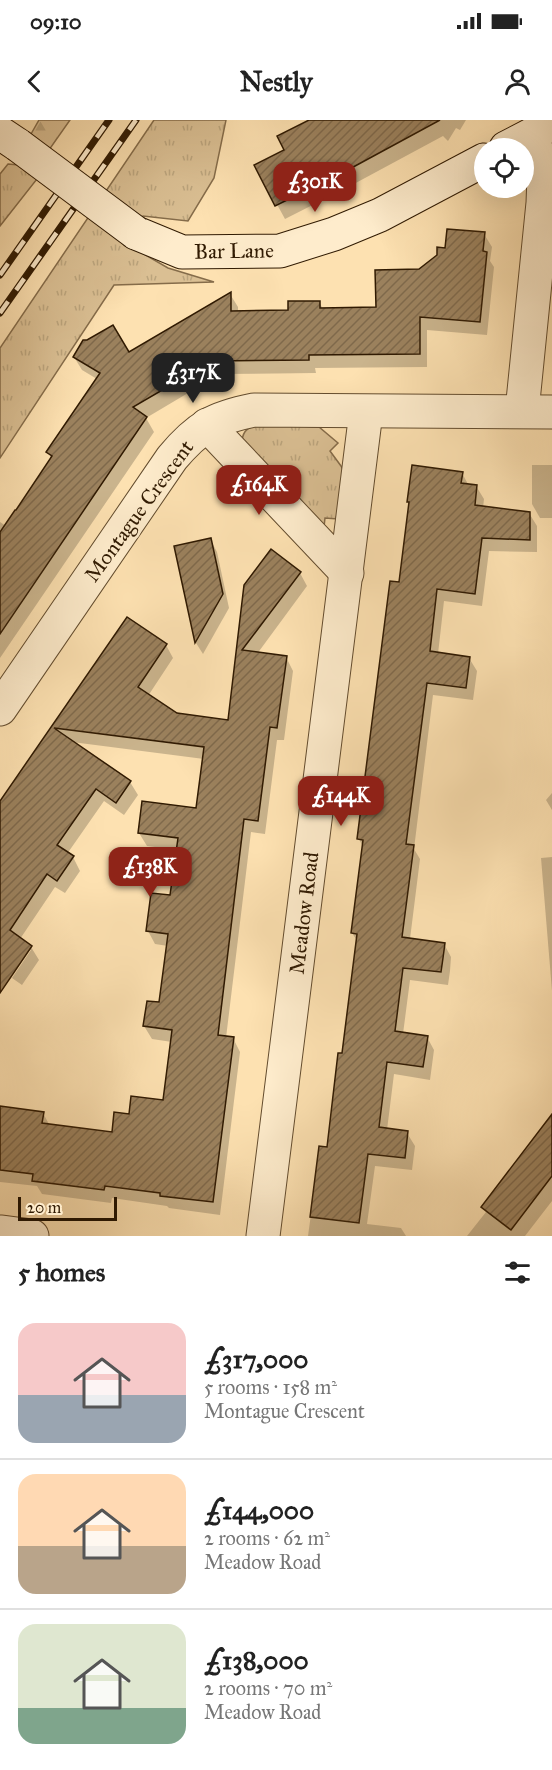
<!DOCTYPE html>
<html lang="en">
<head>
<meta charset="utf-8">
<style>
	:root { --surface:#fff; --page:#f6f6f6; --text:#222; --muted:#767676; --line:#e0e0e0; --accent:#8f2418 }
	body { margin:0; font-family:"IM FELL Great Primer",serif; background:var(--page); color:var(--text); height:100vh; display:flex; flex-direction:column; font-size:22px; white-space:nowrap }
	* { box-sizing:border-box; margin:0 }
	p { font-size:20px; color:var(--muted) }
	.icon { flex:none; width:33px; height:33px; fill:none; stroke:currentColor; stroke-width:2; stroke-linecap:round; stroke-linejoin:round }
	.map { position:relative; height:1116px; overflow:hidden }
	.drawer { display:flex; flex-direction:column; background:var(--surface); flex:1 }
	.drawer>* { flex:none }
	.buttons { position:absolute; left:474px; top:18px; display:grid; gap:12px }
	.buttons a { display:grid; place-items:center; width:60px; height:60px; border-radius:50%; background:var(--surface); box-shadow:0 6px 24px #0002; font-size:30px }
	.scale { position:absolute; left:18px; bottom:15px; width:99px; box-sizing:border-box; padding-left:6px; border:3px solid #301a02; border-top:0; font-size:16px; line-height:21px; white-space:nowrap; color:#301a02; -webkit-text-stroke:4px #feeccc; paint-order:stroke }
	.price { position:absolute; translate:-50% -51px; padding:0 14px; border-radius:12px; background:var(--accent); color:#fff; font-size:20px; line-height:39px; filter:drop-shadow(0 2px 3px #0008) }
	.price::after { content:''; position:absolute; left:50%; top:36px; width:18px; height:14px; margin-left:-9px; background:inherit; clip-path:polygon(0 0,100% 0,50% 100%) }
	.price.current { background:#222; color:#fff }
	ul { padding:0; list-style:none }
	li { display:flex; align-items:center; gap:18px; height:150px; padding:0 18px }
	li+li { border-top:2px solid var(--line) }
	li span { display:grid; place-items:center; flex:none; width:168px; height:120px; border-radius:18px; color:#555 }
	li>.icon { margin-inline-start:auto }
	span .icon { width:72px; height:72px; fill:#fffc; stroke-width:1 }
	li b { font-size:26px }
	h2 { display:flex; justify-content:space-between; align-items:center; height:72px; padding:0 18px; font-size:26px }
	.status { display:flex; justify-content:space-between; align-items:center; height:42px; padding:0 30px; background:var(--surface); direction:ltr }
	.status svg { height:16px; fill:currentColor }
	header { display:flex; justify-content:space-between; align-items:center; height:78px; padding:0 18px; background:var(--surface); font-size:27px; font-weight:800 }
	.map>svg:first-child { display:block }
</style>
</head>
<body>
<div class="status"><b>09:10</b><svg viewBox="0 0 49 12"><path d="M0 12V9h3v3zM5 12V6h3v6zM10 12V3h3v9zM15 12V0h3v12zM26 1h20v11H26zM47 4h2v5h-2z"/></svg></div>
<header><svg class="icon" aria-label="back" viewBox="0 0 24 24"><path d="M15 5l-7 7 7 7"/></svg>Nestly<svg class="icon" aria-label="person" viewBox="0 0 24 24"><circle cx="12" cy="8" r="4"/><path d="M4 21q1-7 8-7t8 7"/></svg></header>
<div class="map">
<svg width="552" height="1116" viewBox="0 0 552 1116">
	<defs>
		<pattern id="grass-tufts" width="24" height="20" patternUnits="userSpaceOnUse" patternTransform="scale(1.5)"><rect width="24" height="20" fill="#dabf93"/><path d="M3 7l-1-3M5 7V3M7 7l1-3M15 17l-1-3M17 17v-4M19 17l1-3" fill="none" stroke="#bba47d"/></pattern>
		<pattern id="forest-firs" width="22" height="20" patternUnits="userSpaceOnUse" patternTransform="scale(1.5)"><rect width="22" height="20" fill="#dabf93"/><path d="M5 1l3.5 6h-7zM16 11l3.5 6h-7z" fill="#bba47d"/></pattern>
		<pattern id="building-hatch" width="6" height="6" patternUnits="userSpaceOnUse" patternTransform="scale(1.5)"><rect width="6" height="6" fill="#9b815d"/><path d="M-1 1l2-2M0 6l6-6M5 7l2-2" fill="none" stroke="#7f694b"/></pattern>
	</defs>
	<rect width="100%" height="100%" fill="#fde1b1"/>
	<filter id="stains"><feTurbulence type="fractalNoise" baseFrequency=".00333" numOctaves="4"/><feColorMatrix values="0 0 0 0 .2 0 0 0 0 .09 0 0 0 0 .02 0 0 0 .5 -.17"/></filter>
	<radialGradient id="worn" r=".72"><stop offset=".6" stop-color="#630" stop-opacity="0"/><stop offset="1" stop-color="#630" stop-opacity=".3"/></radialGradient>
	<g fill="url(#grass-tufts)" stroke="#856c4a" stroke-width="1.5">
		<polygon points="154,0 226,0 214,58 188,101 143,96 123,122 168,148 214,162 114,165 0,338 0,228"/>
		<polygon points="8,44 19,45 37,59 0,106 0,54"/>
		<path d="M260 304 319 307 338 323 330 331 341 346 347 358 338 399 325 398 324 407 242 321C243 309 250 307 260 304Z"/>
	</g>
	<polygon fill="url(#forest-firs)" stroke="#856c4a" stroke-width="1.5" points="39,0 70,0 49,30 31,14"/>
	<g fill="#0003">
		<polygon points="315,0 466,0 460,10 456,8 448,21 443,16 352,65 285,99 256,46 286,31"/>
		<polygon points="484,114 492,127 490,141 494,147 487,215 427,210 427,247 315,248 316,253 220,254 146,298 154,312 0,538 0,402 6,406 51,338 48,332 97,259 82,250 74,237 128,234 230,174 238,187 238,192 290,191 319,182 323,189 377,188 420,151 446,129"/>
		<polygon points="532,345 552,345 552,398 540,398 532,384"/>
		<polygon points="462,353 469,366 476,366 484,379 483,388 529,393 537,406 537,432 489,431 482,486 444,481 438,534 469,538 477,551 473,580 433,575 414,729 420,739 410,819 444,824 451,837 450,851 448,865 410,860 403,914 427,917 434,930 430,960 394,954 387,1010 407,1013 415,1026 412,1050 375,1046 367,1104 401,1108 406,1116 308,1116 320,1027 328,1029 344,935 358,822 352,813 363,727 359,719 400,463 410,384 408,381"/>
		<polygon points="210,419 217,432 229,488 203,534 196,523 175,427"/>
		<polygon points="300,453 307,466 257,534 286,537 293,551 284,620 277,620 265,714 251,712 226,918 233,918 240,932 220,1095 169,1088 167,1086 112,1078 111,1083 42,1074 37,1066 0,1062 0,988 43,993 50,1006 113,1014 130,996 165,981 172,922 152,919 144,906 160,884 168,826 155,824 148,811 172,777 178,730 147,726 139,713 198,690 204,639 72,622 130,662 138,675 124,695 104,681 67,734 73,737 80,751 65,773 55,767 20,819 31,827 39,840 22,865 12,858 31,830 28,830 0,850 0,683 127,499 166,525 173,538 148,576 176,595 229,602 246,466"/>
		<polygon points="552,673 552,690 546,680"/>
		<polygon points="552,737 552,871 541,738"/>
		<polygon points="552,996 552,1081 525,1116 467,1116 486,1092 483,1087"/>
	</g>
	<g fill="url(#building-hatch)" stroke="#301a02" stroke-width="1.5">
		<polygon points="309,0 440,0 344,52 275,86 254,45 284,30 277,16"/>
		<polygon points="447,109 485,112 483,131 487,132 480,202 420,197 420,234 309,235 309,240 212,241 133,287 147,297 0,514 0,412 15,390 16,390 52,336 46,332 100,253 73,237 83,220 87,220 113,205 129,232 231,172 231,191 288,190 288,181 320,181 320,188 376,187 375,150 419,149 437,135 437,127 445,128"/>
		<polygon points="412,345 463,352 461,363 477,365 475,385 530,392 530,420 482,418 475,474 437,469 430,531 470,537 466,568 427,563 406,724 414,725 402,817 445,823 443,838 441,852 403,848 395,911 428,916 423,947 387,942 379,1007 408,1011 405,1038 368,1034 359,1103 310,1097 319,1026 327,1027 338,933 342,933 357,814 351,813 363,720 357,719 390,461 399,462 409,382 407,382"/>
		<polygon points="211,418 223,474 195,523 174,426"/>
		<polygon points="271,429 301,452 242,530 287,536 277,608 270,607 258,701 244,699 218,915 234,917 213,1082 160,1076 160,1073 105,1066 104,1070 32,1061 33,1054 0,1050 0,986 44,992 42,1003 112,1012 114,992 129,994 131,976 163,980 172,910 143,906 147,881 159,882 168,814 146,811 151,773 170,775 178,718 138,713 142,681 196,688 204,627 54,608 131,661 116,683 96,669 57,725 74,736 57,761 47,754 10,810 32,826 0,873 0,681 127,497 167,524 138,567 177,593 228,600 244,465"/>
		<polygon points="552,994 552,1056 511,1110 481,1087"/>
	</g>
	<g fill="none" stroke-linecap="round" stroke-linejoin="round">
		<defs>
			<g id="street">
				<polyline points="522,291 543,83 544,56 541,39 530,16"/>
				<polyline points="207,305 347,453"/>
				<path d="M0 589 172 338C198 307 214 298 254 290L552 292"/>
				<polyline points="2,1112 32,1116"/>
				<polyline points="263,1116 366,292"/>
			</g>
			<g id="secondary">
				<polyline points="0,13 18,25"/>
				<polyline points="506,28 552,4"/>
				<polyline points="136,113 182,132 280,131 334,114 380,95 484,40"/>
			</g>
		</defs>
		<use href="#street" stroke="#634c2e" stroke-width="35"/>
		<use href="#secondary" stroke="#301a02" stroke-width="35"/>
		<use href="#street" stroke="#feeccc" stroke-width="33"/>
		<use href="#secondary" stroke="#feeccc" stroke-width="33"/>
		<defs>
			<g id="rail">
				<polyline points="0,155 109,0"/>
				<polyline points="0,193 136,0"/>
			</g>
		</defs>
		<use href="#rail" stroke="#301a02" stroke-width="7"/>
		<use href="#rail" stroke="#feeccc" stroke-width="4.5" stroke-dasharray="14" stroke-linecap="butt"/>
		<defs>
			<polyline id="secondary-bridge" points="18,25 136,113"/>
		</defs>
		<use href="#secondary-bridge" stroke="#301a02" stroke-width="35" stroke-linecap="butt"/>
		<use href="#secondary-bridge" stroke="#feeccc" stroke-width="33"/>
	</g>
	<g text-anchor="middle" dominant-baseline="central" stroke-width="5" stroke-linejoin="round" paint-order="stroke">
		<g font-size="21" fill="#301a02" stroke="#feeccc">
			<text transform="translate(234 131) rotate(-1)">Bar Lane</text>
			<text transform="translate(139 391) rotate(-54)">Montague Crescent</text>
			<text transform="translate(304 793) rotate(-83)">Meadow Road</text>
		</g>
	</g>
	<rect width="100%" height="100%" filter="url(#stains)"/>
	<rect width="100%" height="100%" fill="url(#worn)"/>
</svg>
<div class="buttons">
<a><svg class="icon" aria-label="locate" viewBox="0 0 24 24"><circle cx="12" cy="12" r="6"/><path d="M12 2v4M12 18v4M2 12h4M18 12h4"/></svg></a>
</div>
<div class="scale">20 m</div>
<b class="price" style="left:315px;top:93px">£301K</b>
<b class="price current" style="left:193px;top:284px">£317K</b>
<b class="price" style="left:259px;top:396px">£164K</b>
<b class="price" style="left:341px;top:707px">£144K</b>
<b class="price" style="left:150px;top:778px">£138K</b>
</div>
<section class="drawer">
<h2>5 homes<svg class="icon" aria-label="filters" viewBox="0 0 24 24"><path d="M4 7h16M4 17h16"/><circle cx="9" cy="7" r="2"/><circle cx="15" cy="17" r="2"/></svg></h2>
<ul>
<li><span style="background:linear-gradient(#f6c9c9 60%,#9aa5b1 0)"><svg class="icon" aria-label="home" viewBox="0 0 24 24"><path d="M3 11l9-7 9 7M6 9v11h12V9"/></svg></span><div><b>£317,000</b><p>5 rooms · 158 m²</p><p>Montague Crescent</p></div></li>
<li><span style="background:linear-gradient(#ffd9b3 60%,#b9a48a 0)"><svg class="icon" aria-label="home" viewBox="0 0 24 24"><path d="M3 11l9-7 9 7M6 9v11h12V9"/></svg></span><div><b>£144,000</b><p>2 rooms · 62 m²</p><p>Meadow Road</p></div></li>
<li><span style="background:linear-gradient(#dfe7d0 70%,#7fa58c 0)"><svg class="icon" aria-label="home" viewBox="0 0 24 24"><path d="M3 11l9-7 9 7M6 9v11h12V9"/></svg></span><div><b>£138,000</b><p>2 rooms · 70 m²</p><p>Meadow Road</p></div></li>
</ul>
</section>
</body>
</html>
